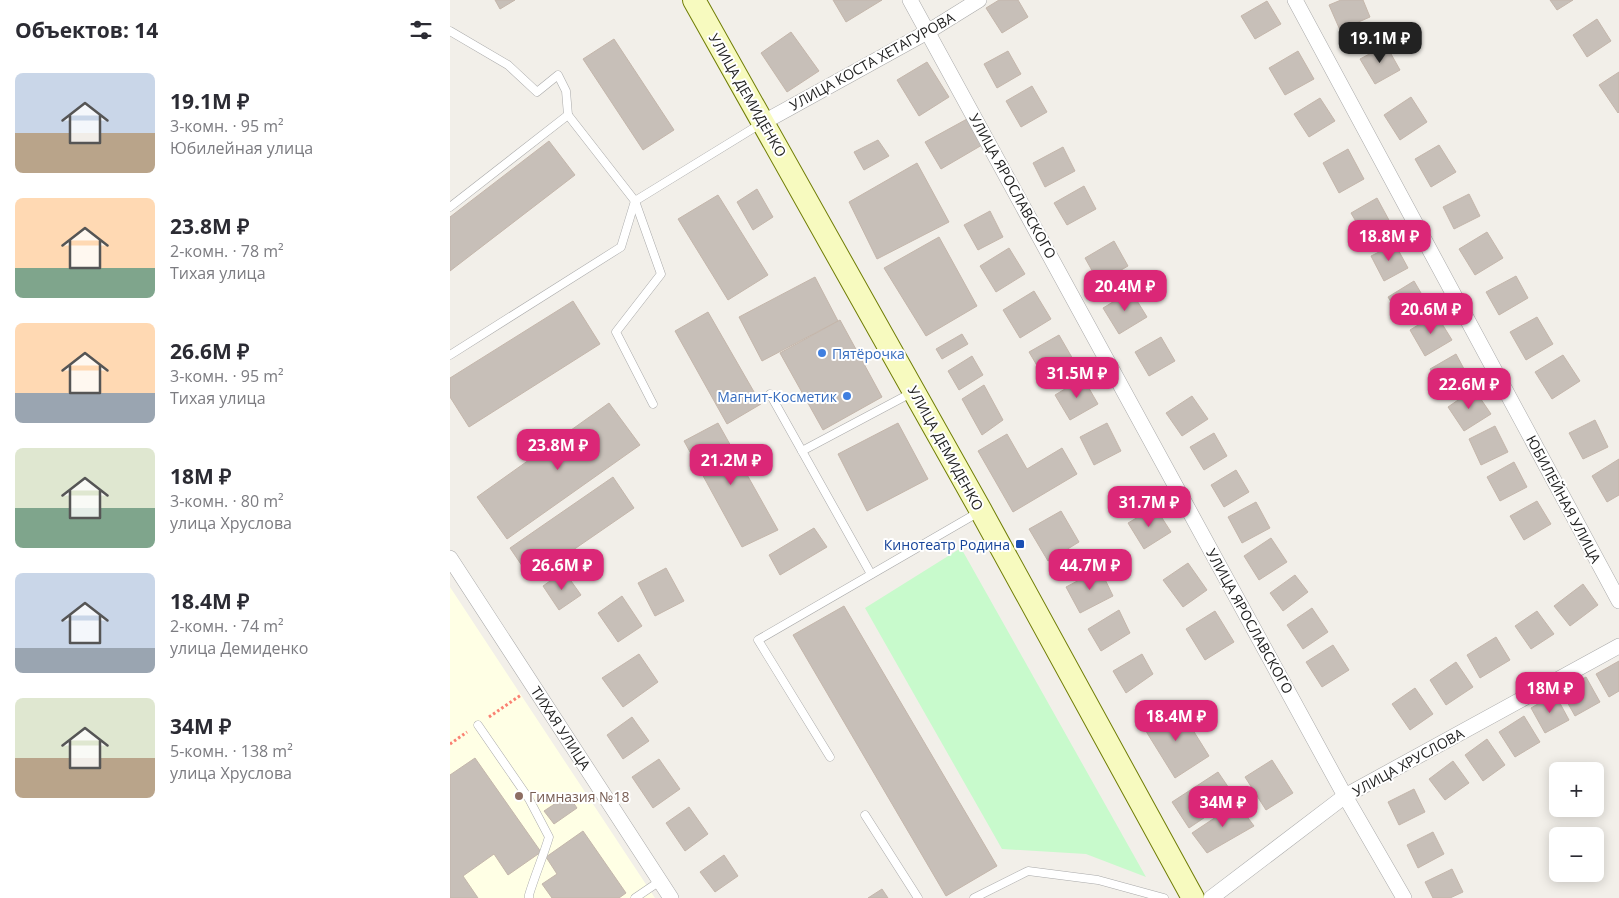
<!DOCTYPE html>
<html lang="ru">
<head>
<meta charset="utf-8">
<style>
	:root { --surface:#fff; --page:#f7f7f7; --text:#2b2b33; --muted:#7c7c81; --accent:#db2777 }
	body { margin:0; font-family:"Open Sans",sans-serif; background:var(--page); color:var(--text); height:100vh; display:flex; flex-direction:column; font-size:19px; white-space:nowrap }
	* { box-sizing:border-box; margin:0 }
	p { font-size:16px; color:var(--muted) }
	.icon { flex:none; width:28px; height:28px; fill:none; stroke:currentColor; stroke-width:2; stroke-linecap:round; stroke-linejoin:round }
	.map { position:relative; flex:1; overflow:hidden }
	.drawer { display:flex; flex-direction:column; background:var(--surface); width:450px }
	.drawer>* { flex:none }
	.tools { position:absolute; left:1099px; top:762px; display:grid; gap:10px }
	.tools a { display:grid; place-items:center; width:55px; height:55px; border-radius:8px; background:var(--surface); box-shadow:0 2px 12px #0003; font-size:25px }
	.price { position:absolute; translate:-50% -42px; padding:0 11px; border-radius:10px; background:var(--accent); color:#fff; font-size:16px; line-height:32px; filter:drop-shadow(0 1px 2px #0008) }
	.price::after { content:''; position:absolute; left:50%; top:30px; width:15px; height:11px; margin-left:-8px; background:inherit; clip-path:polygon(0 0,100% 0,50% 100%) }
	.price.active { background:#222; color:#fff }
	ul { padding:0; list-style:none }
	li { display:flex; align-items:center; gap:15px; height:125px; padding:0 15px }
	li span { display:grid; place-items:center; flex:none; width:140px; height:100px; border-radius:8px; color:#555 }
	li>.icon { margin-inline-start:auto }
	span .icon { width:60px; height:60px; fill:#fffc; stroke-width:1 }
	li b { font-size:21px }
	h2 { display:flex; justify-content:space-between; align-items:center; height:60px; padding:0 15px; font-size:21px }
	main { display:flex; flex:1; min-height:0 }
	.map>svg:first-child { display:block }
</style>
</head>
<body>
<main>
<section class="drawer">
<h2>Объектов: 14<svg class="icon" aria-label="filters" viewBox="0 0 24 24"><path d="M4 7h16M4 17h16"/><circle cx="9" cy="7" r="2"/><circle cx="15" cy="17" r="2"/></svg></h2>
<ul>
<li><span style="background:linear-gradient(#c9d6e8 60%,#b9a48a 0)"><svg class="icon" aria-label="home" viewBox="0 0 24 24"><path d="M3 11l9-7 9 7M6 9v11h12V9"/></svg></span><div><b>19.1M ₽</b><p>3-комн. · 95 m²</p><p>Юбилейная улица</p></div></li>
<li><span style="background:linear-gradient(#ffd9b3 70%,#7fa58c 0)"><svg class="icon" aria-label="home" viewBox="0 0 24 24"><path d="M3 11l9-7 9 7M6 9v11h12V9"/></svg></span><div><b>23.8M ₽</b><p>2-комн. · 78 m²</p><p>Тихая улица</p></div></li>
<li><span style="background:linear-gradient(#ffd9b3 70%,#9aa5b1 0)"><svg class="icon" aria-label="home" viewBox="0 0 24 24"><path d="M3 11l9-7 9 7M6 9v11h12V9"/></svg></span><div><b>26.6M ₽</b><p>3-комн. · 95 m²</p><p>Тихая улица</p></div></li>
<li><span style="background:linear-gradient(#dfe7d0 60%,#7fa58c 0)"><svg class="icon" aria-label="home" viewBox="0 0 24 24"><path d="M3 11l9-7 9 7M6 9v11h12V9"/></svg></span><div><b>18M ₽</b><p>3-комн. · 80 m²</p><p>улица Хруслова</p></div></li>
<li><span style="background:linear-gradient(#c9d6e8 75%,#9aa5b1 0)"><svg class="icon" aria-label="home" viewBox="0 0 24 24"><path d="M3 11l9-7 9 7M6 9v11h12V9"/></svg></span><div><b>18.4M ₽</b><p>2-комн. · 74 m²</p><p>улица Демиденко</p></div></li>
<li><span style="background:linear-gradient(#dfe7d0 60%,#b9a48a 0)"><svg class="icon" aria-label="home" viewBox="0 0 24 24"><path d="M3 11l9-7 9 7M6 9v11h12V9"/></svg></span><div><b>34M ₽</b><p>5-комн. · 138 m²</p><p>улица Хруслова</p></div></li>
</ul>
</section>
<div class="map">
<svg width="1169" height="898" viewBox="0 0 1169 898">
	<rect width="100%" height="100%" fill="#f2efe9"/>
	<polygon fill="#ffffe5" points="0,587 71,695 205,898 0,898"/>
	<polygon fill="#c8facc" points="511,548 696,877 636,854 552,849 415,608"/>
	<g fill="#c7bfb8" stroke="#c4b6ab">
		<polygon points="45,0 65,0 50,9"/>
		<polygon points="383,0 432,0 396,22"/>
		<polygon points="549,0 568,0 578,17 552,33 536,8"/>
		<polygon points="891,0 913,0 920,17 890,30 879,5"/>
		<polygon points="1100,0 1123,0 1107,10"/>
		<polygon points="817,1 831,24 805,39 791,16"/>
		<polygon points="1147,19 1161,41 1137,57 1123,35"/>
		<polygon points="341,32 369,71 337,92 311,53"/>
		<polygon points="164,39 224,130 193,150 133,59"/>
		<polygon points="936,45 950,70 925,84 910,59"/>
		<polygon points="558,51 571,74 547,88 534,64"/>
		<polygon points="848,51 864,79 835,95 819,68"/>
		<polygon points="477,62 499,97 469,116 447,80"/>
		<polygon points="1169,72 1169,112 1168,113 1149,85"/>
		<polygon points="582,86 597,112 571,127 556,101"/>
		<polygon points="961,97 977,122 950,140 934,115"/>
		<polygon points="870,98 885,121 859,137 844,114"/>
		<polygon points="517,119 532,145 491,169 475,142"/>
		<polygon points="428,140 439,156 414,170 404,152"/>
		<polygon points="99,141 125,175 0,271 0,217"/>
		<polygon points="989,145 1006,172 981,187 965,159"/>
		<polygon points="613,147 625,171 595,187 583,163"/>
		<polygon points="898,149 914,179 889,193 873,163"/>
		<polygon points="467,163 499,222 427,259 399,202"/>
		<polygon points="634,186 646,209 617,225 604,203"/>
		<polygon points="307,189 323,217 303,230 287,202"/>
		<polygon points="1019,194 1030,216 1004,229 993,207"/>
		<polygon points="268,195 318,275 278,300 228,219"/>
		<polygon points="927,198 940,222 915,237 901,213"/>
		<polygon points="540,211 553,237 528,250 514,225"/>
		<polygon points="1037,232 1053,258 1025,275 1009,249"/>
		<polygon points="489,237 527,306 476,336 434,268"/>
		<polygon points="664,241 678,266 649,283 635,258"/>
		<polygon points="945,244 958,268 934,281 921,256"/>
		<polygon points="559,248 575,274 546,292 530,266"/>
		<polygon points="1066,276 1078,298 1049,315 1036,292"/>
		<polygon points="365,277 388,321 312,361 289,317"/>
		<polygon points="964,281 978,305 952,320 938,297"/>
		<polygon points="584,291 601,319 570,338 553,310"/>
		<polygon points="681,291 697,317 669,334 653,308"/>
		<polygon points="123,301 150,344 19,427 0,397 0,378"/>
		<polygon points="258,312 311,404 277,424 225,331"/>
		<polygon points="986,314 1002,340 975,356 960,330"/>
		<polygon points="1087,317 1103,344 1076,360 1060,332"/>
		<polygon points="390,320 432,397 373,430 330,353"/>
		<polygon points="512,334 518,344 492,359 486,349"/>
		<polygon points="609,335 624,361 595,379 579,352"/>
		<polygon points="711,337 725,361 699,376 685,352"/>
		<polygon points="1006,354 1021,382 996,397 980,369"/>
		<polygon points="1113,355 1130,381 1102,399 1085,372"/>
		<polygon points="522,356 533,375 509,390 498,371"/>
		<polygon points="633,378 648,404 620,420 605,395"/>
		<polygon points="534,385 553,420 532,435 512,399"/>
		<polygon points="1024,389 1041,414 1014,431 998,407"/>
		<polygon points="742,396 758,419 732,436 716,413"/>
		<polygon points="159,403 190,445 57,539 27,497"/>
		<polygon points="1145,420 1158,447 1133,459 1119,433"/>
		<polygon points="268,423 328,530 292,547 234,441"/>
		<polygon points="448,423 478,479 417,511 388,454"/>
		<polygon points="657,423 671,451 644,465 630,437"/>
		<polygon points="1045,426 1058,452 1031,465 1019,439"/>
		<polygon points="764,433 777,456 754,470 740,447"/>
		<polygon points="557,434 577,469 612,448 627,474 563,512 528,451"/>
		<polygon points="1169,459 1169,495 1157,502 1142,476"/>
		<polygon points="1064,462 1077,487 1050,501 1037,477"/>
		<polygon points="786,470 799,492 774,507 761,485"/>
		<polygon points="163,477 184,508 81,579 60,548"/>
		<polygon points="1087,501 1101,524 1074,540 1060,516"/>
		<polygon points="806,502 820,528 792,543 778,517"/>
		<polygon points="705,507 721,532 694,549 678,523"/>
		<polygon points="611,511 629,542 598,561 579,529"/>
		<polygon points="364,528 377,547 330,575 319,555"/>
		<polygon points="821,538 837,562 809,580 794,556"/>
		<polygon points="738,563 757,590 733,607 713,580"/>
		<polygon points="216,568 234,601 205,616 188,583"/>
		<polygon points="650,569 663,596 630,613 616,587"/>
		<polygon points="114,571 131,595 109,610 93,586"/>
		<polygon points="845,575 858,592 833,611 820,593"/>
		<polygon points="1133,584 1148,605 1120,626 1104,606"/>
		<polygon points="172,596 192,626 168,642 148,613"/>
		<polygon points="394,606 547,866 496,896 343,635"/>
		<polygon points="862,608 878,632 853,649 837,625"/>
		<polygon points="669,610 680,633 651,651 638,629"/>
		<polygon points="765,611 784,642 755,660 736,629"/>
		<polygon points="1087,611 1104,634 1081,649 1065,626"/>
		<polygon points="1046,637 1060,660 1030,678 1017,655"/>
		<polygon points="883,645 899,670 872,687 856,662"/>
		<polygon points="189,654 208,682 173,707 152,678"/>
		<polygon points="692,654 703,674 676,693 663,671"/>
		<polygon points="1169,661 1169,691 1159,697 1146,674"/>
		<polygon points="1006,662 1023,687 996,705 980,680"/>
		<polygon points="1136,677 1150,702 1125,716 1111,691"/>
		<polygon points="965,688 983,714 960,730 942,704"/>
		<polygon points="1105,694 1119,720 1095,733 1081,708"/>
		<polygon points="728,706 759,756 725,778 694,728"/>
		<polygon points="1074,716 1090,742 1065,757 1049,732"/>
		<polygon points="182,717 199,741 173,759 157,735"/>
		<polygon points="1037,739 1055,765 1033,781 1015,755"/>
		<polygon points="25,758 91,852 58,875 44,854 13,876 28,898 0,898 0,775"/>
		<polygon points="209,759 230,789 203,808 182,777"/>
		<polygon points="822,760 843,793 816,810 795,777"/>
		<polygon points="1003,761 1019,783 995,800 979,779"/>
		<polygon points="768,772 785,797 739,828 722,802"/>
		<polygon points="964,789 975,812 949,825 938,802"/>
		<polygon points="118,795 127,808 104,824 94,811"/>
		<polygon points="787,803 804,826 757,853 742,833"/>
		<polygon points="239,807 258,834 235,851 216,823"/>
		<polygon points="133,831 176,893 169,898 102,898 92,884 107,874 96,857"/>
		<polygon points="983,832 994,854 968,868 957,845"/>
		<polygon points="274,855 288,876 265,892 250,872"/>
		<polygon points="1002,869 1013,892 1000,898 983,898 975,882"/>
		<polygon points="432,889 438,898 418,898"/>
	</g>
	<g fill="none" stroke-linecap="round" stroke-linejoin="round">
		<defs>
			<g id="lane">
				<polyline points="0,31 58,65 87,92 108,75 116,91 118,115"/>
				<polyline points="0,207 118,115 185,201 211,274 166,332 203,404"/>
				<polyline points="0,355 171,247 185,201 312,123"/>
				<polyline points="320,394 421,574"/>
				<polyline points="352,451 463,392"/>
				<path d="M28 725 79 799 99 837C93 857 85 875 79 895V898"/>
				<polyline points="380,757 308,640 529,512"/>
				<polyline points="415,815 468,898"/>
				<polyline points="185,898 210,881"/>
				<polyline points="524,898 578,871 648,880 714,898"/>
			</g>
			<g id="street">
				<polyline points="460,0 895,796 954,898"/>
				<polyline points="845,0 1169,601"/>
				<polyline points="314,122 479,31 529,0"/>
				<polyline points="0,558 221,898"/>
				<polyline points="761,898 895,796 1169,646"/>
			</g>
			<polyline id="secondary" points="244,0 531,511 743,898"/>
		</defs>
		<use href="#lane" stroke="#a9a9a9" stroke-width="9"/>
		<use href="#street" stroke="#a9a9a9" stroke-width="16"/>
		<use href="#secondary" stroke="#707d05" stroke-width="24"/>
		<g stroke="#fa8072" stroke-width="3" stroke-dasharray="2.5 2.5" stroke-linecap="butt">
			<polyline points="39,717 71,695"/>
			<polyline points="0,744 17,732"/>
		</g>
		<use href="#lane" stroke="#fff" stroke-width="8"/>
		<use href="#street" stroke="#fff" stroke-width="15"/>
		<use href="#secondary" stroke="#f7fabf" stroke-width="22"/>
	</g>
	<g fill="#3f7fe0" stroke="#fff" stroke-width="2">
		<circle cx="372" cy="353" r="5"/>
		<circle cx="397" cy="396" r="5"/>
	</g>
	<rect fill="#1a4fb4" stroke="#fff" stroke-width="2" x="565" y="539" width="10" height="10" rx="2.5"/>
	<circle fill="#8d6e63" stroke="#fff" stroke-width="2" cx="69" cy="796" r="5"/>
	<g text-anchor="middle" dominant-baseline="central" stroke-width="4" stroke-linejoin="round" paint-order="stroke">
		<g font-size="14" fill="#222" stroke="#fff">
			<text transform="translate(422 61) rotate(-29)">УЛИЦА КОСТА ХЕТАГУРОВА</text>
			<text transform="translate(298 95) rotate(60)">УЛИЦА ДЕМИДЕНКО</text>
			<text transform="translate(563 186) rotate(61)">УЛИЦА ЯРОСЛАВСКОГО</text>
			<text transform="translate(496 448) rotate(61)">УЛИЦА ДЕМИДЕНКО</text>
			<text transform="translate(1114 499) rotate(62)">ЮБИЛЕЙНАЯ УЛИЦА</text>
			<text transform="translate(800 621) rotate(61)">УЛИЦА ЯРОСЛАВСКОГО</text>
			<text transform="translate(111 728) rotate(57)">ТИХАЯ УЛИЦА</text>
			<text transform="translate(958 762) rotate(-29)">УЛИЦА ХРУСЛОВА</text>
		</g>
		<g font-size="14" fill="#366cbe" stroke="#fff" text-anchor="start">
			<text x="382" y="353">Пятёрочка</text>
			<text x="387" y="396" text-anchor="end">Магнит-Косметик</text>
		</g>
		<g font-size="14" fill="#164399" stroke="#fff" text-anchor="end">
			<text x="560" y="544">Кинотеатр Родина</text>
		</g>
		<g font-size="14" fill="#785e54" stroke="#fff" text-anchor="start">
			<text x="79" y="796">Гимназия №18</text>
		</g>
	</g>
</svg>
<div class="tools">
<a>+</a>
<a>−</a>
</div>
<b class="price active" style="left:930px;top:64px">19.1M ₽</b>
<b class="price" style="left:939px;top:262px">18.8M ₽</b>
<b class="price" style="left:675px;top:312px">20.4M ₽</b>
<b class="price" style="left:981px;top:335px">20.6M ₽</b>
<b class="price" style="left:627px;top:399px">31.5M ₽</b>
<b class="price" style="left:1019px;top:410px">22.6M ₽</b>
<b class="price" style="left:108px;top:471px">23.8M ₽</b>
<b class="price" style="left:281px;top:486px">21.2M ₽</b>
<b class="price" style="left:699px;top:528px">31.7M ₽</b>
<b class="price" style="left:112px;top:591px">26.6M ₽</b>
<b class="price" style="left:640px;top:591px">44.7M ₽</b>
<b class="price" style="left:1100px;top:714px">18M ₽</b>
<b class="price" style="left:726px;top:742px">18.4M ₽</b>
<b class="price" style="left:773px;top:828px">34M ₽</b>
</div>
</main>
</body>
</html>
